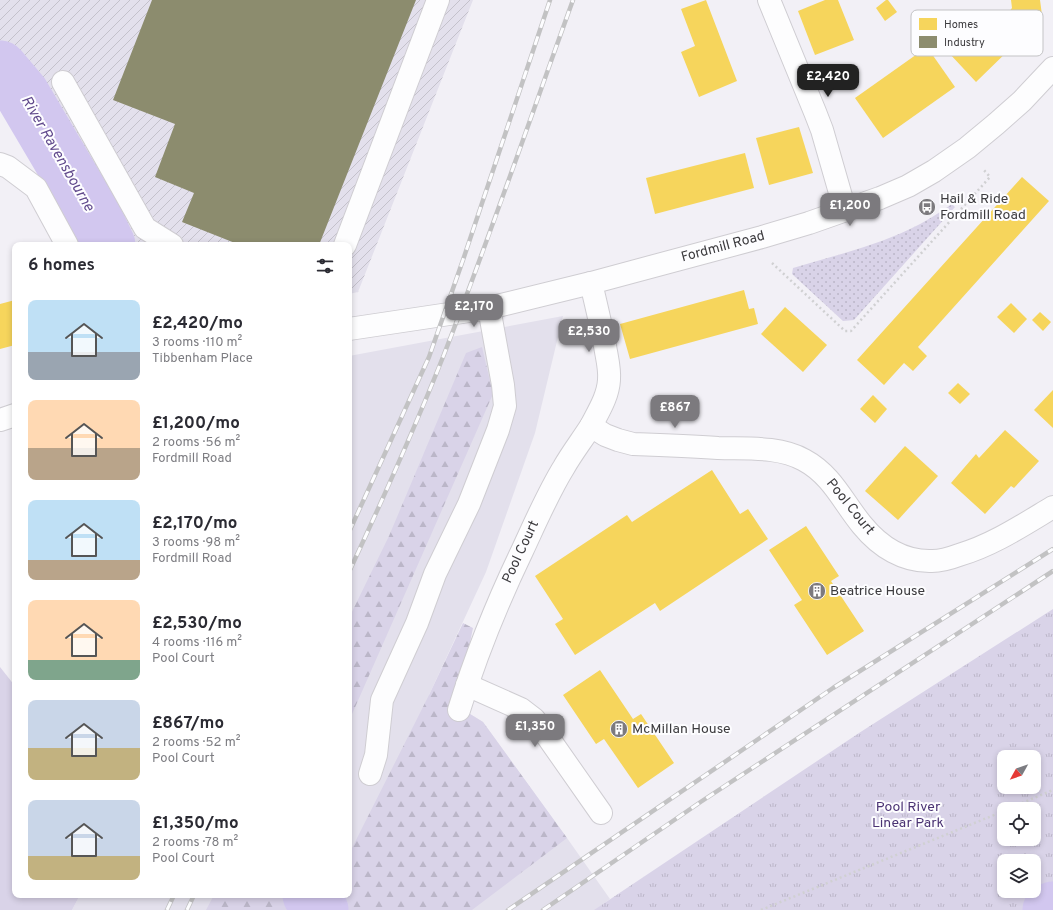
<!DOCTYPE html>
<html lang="en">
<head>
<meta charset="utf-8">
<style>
	:root { --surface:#fff; --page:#f2f2f3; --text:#2b2b33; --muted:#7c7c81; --accent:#7c7a7e }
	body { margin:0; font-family:Overpass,sans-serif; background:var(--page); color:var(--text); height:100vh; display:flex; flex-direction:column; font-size:15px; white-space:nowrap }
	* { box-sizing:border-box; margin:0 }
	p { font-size:13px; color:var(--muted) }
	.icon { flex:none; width:22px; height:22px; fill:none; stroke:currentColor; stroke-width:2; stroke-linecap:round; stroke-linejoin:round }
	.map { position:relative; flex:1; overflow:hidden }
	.details { position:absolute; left:12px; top:242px; width:340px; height:656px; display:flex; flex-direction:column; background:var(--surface); border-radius:8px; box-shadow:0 2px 6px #0003 }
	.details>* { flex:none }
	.needle { width:26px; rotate:230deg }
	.buttons { position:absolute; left:997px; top:750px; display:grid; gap:8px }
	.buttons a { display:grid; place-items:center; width:44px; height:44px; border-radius:8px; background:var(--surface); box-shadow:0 2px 6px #0003; font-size:20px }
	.price { position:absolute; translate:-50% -34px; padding:0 9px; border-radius:8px; background:var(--accent); color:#fff; font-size:13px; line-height:26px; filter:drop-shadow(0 1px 2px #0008) }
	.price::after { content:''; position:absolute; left:50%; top:24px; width:12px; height:9px; margin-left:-6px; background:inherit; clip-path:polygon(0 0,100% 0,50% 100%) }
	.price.active { background:#222; color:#fff }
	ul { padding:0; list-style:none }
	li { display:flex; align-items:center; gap:12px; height:100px; padding:0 16px }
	li span { display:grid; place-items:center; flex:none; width:112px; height:80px; border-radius:8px; color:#555 }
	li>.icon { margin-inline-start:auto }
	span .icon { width:48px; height:48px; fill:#fffc; stroke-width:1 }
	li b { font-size:17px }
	h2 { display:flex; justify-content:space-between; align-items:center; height:48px; padding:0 16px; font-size:17px }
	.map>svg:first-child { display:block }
</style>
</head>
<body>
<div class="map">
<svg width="1053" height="910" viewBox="0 0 1053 910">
	<defs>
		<pattern id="industrial-furrows" width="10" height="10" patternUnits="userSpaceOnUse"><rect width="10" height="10" fill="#e3e0ec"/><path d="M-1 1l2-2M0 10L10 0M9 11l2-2" fill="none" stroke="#c4c1cb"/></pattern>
		<pattern id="grass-dots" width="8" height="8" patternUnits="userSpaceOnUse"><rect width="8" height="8" fill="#d9d3e8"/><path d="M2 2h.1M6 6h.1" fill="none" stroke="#bbb6c8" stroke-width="1.8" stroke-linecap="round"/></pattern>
		<pattern id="forest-firs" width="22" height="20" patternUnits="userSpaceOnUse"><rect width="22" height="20" fill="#d9d3e8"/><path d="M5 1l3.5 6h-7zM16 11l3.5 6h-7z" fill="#bbb6c8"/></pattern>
		<pattern id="park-tufts" width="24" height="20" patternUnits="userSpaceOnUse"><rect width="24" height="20" fill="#d9d3e8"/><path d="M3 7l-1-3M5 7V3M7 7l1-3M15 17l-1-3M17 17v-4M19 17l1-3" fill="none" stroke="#bbb6c8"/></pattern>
	</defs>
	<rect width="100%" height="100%" fill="#f2f0f6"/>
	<polygon fill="#e3e0ec" points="563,316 535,433 486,572 429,695 457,706 483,722 567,838 610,899 595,910 72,910 80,895 349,895 349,356"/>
	<polygon fill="url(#industrial-furrows)" points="0,0 473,0 358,292 349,294 349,245 113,245 34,96 7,66 0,50"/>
	<path fill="url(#grass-dots)" d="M952 204 955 207 854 320 843 321 792 274 793 268C832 256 873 247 910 229 925 222 939 213 952 204Z"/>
	<g fill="url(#forest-firs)">
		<polygon points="482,347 493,394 349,721 349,618 389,536 466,353"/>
		<polygon points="463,623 473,628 457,706 483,722 567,838 472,910 206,910 214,895 349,895 349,854 429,695"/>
	</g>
	<path fill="url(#park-tufts)" fill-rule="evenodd" d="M1053 609V910H594L859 733ZM1004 757H1034V787H1004ZM1004 809H1034V839H1004ZM1004 861H1034V891H1004Z"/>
	<polygon fill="#d9d3e8" points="0,667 15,686 15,895 80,895 72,910 0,910"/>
	<g fill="#f6d55c">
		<polygon points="706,0 737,81 699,97 681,52 695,46 681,9"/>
		<polygon points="825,0 838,0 854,40 815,55 798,11"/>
		<polygon points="886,0 888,0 897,12 885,21 876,8"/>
		<polygon points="1011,0 1040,0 1042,15 1024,37 1003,19 1012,8"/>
		<polygon points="988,16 1015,44 976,82 949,53 952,50 943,40 955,28 965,38"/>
		<polygon points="927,47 955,87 883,138 855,98"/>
		<polygon points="799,127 813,173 769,185 756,138"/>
		<polygon points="745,153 754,188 655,214 646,178"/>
		<polygon points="1022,177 1049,201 918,347 927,356 913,371 904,363 884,385 857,360"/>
		<polygon points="744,290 749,309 754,308 758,324 630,359 620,324"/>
		<polygon points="15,300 15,345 0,349 0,304"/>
		<polygon points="1011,303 1027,319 1014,333 997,317"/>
		<polygon points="785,307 827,345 803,372 761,334"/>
		<polygon points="1040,312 1051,322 1043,331 1032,320"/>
		<polygon points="958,383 970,394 960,404 948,393"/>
		<polygon points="1053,390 1053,428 1034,410"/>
		<polygon points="873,395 887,409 875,423 860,409"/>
		<polygon points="1005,430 1039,461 1014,488 1011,486 985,514 951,483 976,454 979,458"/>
		<polygon points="905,446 938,476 898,520 865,491"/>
		<polygon points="712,470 740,514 748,509 768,539 660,611 655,603 575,655 555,624 563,619 535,576 627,515 632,522"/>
		<polygon points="806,526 839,576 831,581 864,631 827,655 794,605 802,600 769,550"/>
		<polygon points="600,670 633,719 641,714 674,763 638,788 604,739 596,744 563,695"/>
	</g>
	<polygon fill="#8c8c6e" points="152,0 416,0 319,245 240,245 182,222 194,193 155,177 175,124 113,100"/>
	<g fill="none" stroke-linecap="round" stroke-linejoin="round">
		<g stroke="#d2c7ef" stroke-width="55">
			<polyline points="0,68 22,94 94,216 108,245"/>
			<polyline points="310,895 321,910"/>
			<polyline points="1050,910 1053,909"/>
		</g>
		<defs>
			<g id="minor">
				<polyline points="769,0 815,112 822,130 845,210"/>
				<polyline points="63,82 145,228 172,245"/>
				<polyline points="0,164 8,167 36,188 67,245"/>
				<polyline points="345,245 438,0"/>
				<polyline points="349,329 489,308 591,283 762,237 809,223 880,198 908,186 934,171 967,148 996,124 1022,101 1053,68"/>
				<polyline points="0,420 15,415"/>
				<path d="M591 426C598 412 608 397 609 380 610 369 607 358 605 346 601 325 596 304 591 283"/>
				<polyline points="467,685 521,709 534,719 545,733 601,813"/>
				<path d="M459 710C476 655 498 601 523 549 536 521 548 493 564 467 572 453 582 440 591 426L605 435 618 440 633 444C662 445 690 446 718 448 746 449 779 446 804 460 832 475 843 502 862 525 880 547 904 562 932 561 941 561 951 558 959 555 993 545 1023 525 1053 507"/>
				<polyline points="370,774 376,755 382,700 417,623 435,574 469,504 498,430 505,406 503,385 489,308"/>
			</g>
		</defs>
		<use href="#minor" stroke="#cfcdd2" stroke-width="24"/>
		<g stroke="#d0d0d2" stroke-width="2.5" stroke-dasharray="2 3" stroke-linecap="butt">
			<polyline points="772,263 845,331 851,331 990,177 983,169"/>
			<polyline points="1008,809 1053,790"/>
			<polyline points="761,910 1004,811"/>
		</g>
		<use href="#minor" stroke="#fdfdfe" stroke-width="22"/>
		<defs>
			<g id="rail">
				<polyline points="349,532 429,357 463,260 550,0"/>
				<path d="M349 572C382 501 414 430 443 357 489 239 530 119 573 0"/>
				<polyline points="167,910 174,895"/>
				<polyline points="187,910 194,895"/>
				<polyline points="508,910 833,688 1053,549"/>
				<polyline points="543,910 702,801 1053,571"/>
			</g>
		</defs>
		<use href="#rail" stroke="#c2c2c3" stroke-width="4.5"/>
		<use href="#rail" stroke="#fdfdff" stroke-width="3" stroke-dasharray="9" stroke-linecap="butt"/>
	</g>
	<defs>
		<symbol id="bus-disc" viewBox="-11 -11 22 22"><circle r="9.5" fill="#7c7a7e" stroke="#fdfdff"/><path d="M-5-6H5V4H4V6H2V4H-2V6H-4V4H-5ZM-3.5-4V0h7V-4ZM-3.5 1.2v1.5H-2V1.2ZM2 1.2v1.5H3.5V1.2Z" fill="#fff"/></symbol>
		<symbol id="building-disc" viewBox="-11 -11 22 22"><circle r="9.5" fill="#7c7a7e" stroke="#fdfdff"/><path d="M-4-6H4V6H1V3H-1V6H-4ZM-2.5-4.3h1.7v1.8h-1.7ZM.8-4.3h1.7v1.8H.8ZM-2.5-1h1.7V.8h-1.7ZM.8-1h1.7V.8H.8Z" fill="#fff"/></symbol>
	</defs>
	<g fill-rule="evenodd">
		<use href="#bus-disc" x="917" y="197" width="20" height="20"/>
		<use href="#building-disc" x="807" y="581" width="20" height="20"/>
		<use href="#building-disc" x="609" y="719" width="20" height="20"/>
	</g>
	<g text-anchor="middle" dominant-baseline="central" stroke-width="4" stroke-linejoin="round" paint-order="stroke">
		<g font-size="14" fill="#3c3b3e" stroke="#fdfdff" text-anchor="start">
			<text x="940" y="199">Hail &amp; Ride<tspan x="940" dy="16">Fordmill Road</tspan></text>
			<text x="830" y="591">Beatrice House</text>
			<text x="632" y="729">McMillan House</text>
		</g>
		<g font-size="14" fill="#3c3b3e" stroke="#fdfdff">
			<text transform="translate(723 247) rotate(-15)">Fordmill Road</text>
			<text transform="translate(850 507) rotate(51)">Pool Court</text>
			<text transform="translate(521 552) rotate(-65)">Pool Court</text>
		</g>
		<g font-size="14" fill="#4b3374" stroke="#fdfdff">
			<text x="908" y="807">Pool River<tspan x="908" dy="16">Linear Park</tspan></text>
		</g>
		<g font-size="15" font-style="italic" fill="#60498c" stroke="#fdfdff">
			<text transform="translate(57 154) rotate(60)">River Ravensbourne</text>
		</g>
	</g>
	<rect x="911" y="10" width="132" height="46" rx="6" fill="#fdfdff" stroke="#c3c3c5" stroke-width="1"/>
	<rect x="919" y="18" width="18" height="12" fill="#f6d55c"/>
	<rect x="919" y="36" width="18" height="12" fill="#8c8c6e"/>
	<g font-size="11" fill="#3c3b3e">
		<text x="944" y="28">Homes</text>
		<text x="944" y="46">Industry</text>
	</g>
</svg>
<div class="buttons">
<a><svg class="needle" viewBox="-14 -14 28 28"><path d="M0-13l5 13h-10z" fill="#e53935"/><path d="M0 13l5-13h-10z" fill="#7c7c81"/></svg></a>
<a><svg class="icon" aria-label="locate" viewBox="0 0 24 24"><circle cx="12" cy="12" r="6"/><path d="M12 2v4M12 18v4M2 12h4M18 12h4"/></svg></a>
<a><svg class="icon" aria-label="layers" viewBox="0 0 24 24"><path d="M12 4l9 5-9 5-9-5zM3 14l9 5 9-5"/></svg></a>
</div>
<b class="price active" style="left:828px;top:98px">£2,420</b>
<b class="price" style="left:850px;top:227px">£1,200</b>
<b class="price" style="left:474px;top:328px">£2,170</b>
<b class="price" style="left:589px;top:353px">£2,530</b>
<b class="price" style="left:675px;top:429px">£867</b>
<b class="price" style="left:535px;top:748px">£1,350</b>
<section class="details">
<h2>6 homes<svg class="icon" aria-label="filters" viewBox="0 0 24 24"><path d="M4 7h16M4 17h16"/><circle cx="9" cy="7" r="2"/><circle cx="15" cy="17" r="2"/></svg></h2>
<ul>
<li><span style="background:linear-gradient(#bfe0f5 65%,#9aa5b1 0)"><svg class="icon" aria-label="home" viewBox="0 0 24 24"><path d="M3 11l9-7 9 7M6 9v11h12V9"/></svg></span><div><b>£2,420/mo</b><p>3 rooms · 110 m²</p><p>Tibbenham Place</p></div></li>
<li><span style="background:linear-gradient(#ffd9b3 60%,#b9a48a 0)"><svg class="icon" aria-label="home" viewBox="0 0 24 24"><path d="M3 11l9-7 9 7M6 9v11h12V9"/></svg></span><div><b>£1,200/mo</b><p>2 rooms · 56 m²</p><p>Fordmill Road</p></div></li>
<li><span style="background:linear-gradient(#bfe0f5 75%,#b9a48a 0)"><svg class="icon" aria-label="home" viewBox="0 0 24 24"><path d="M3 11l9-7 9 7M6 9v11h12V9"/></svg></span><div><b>£2,170/mo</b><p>3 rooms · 98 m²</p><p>Fordmill Road</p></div></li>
<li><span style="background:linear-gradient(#ffd9b3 75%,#7fa58c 0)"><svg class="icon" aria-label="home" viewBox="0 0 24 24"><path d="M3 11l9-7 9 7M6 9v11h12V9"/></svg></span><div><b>£2,530/mo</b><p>4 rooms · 116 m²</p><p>Pool Court</p></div></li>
<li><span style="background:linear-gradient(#c9d6e8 60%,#c2b280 0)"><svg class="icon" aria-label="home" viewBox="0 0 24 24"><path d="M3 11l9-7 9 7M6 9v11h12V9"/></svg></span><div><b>£867/mo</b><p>2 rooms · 52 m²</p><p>Pool Court</p></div></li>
<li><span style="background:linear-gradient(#c9d6e8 70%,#c2b280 0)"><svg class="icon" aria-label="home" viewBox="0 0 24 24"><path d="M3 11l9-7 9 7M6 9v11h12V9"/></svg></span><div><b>£1,350/mo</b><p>2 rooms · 78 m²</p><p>Pool Court</p></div></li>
</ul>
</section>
</div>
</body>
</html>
